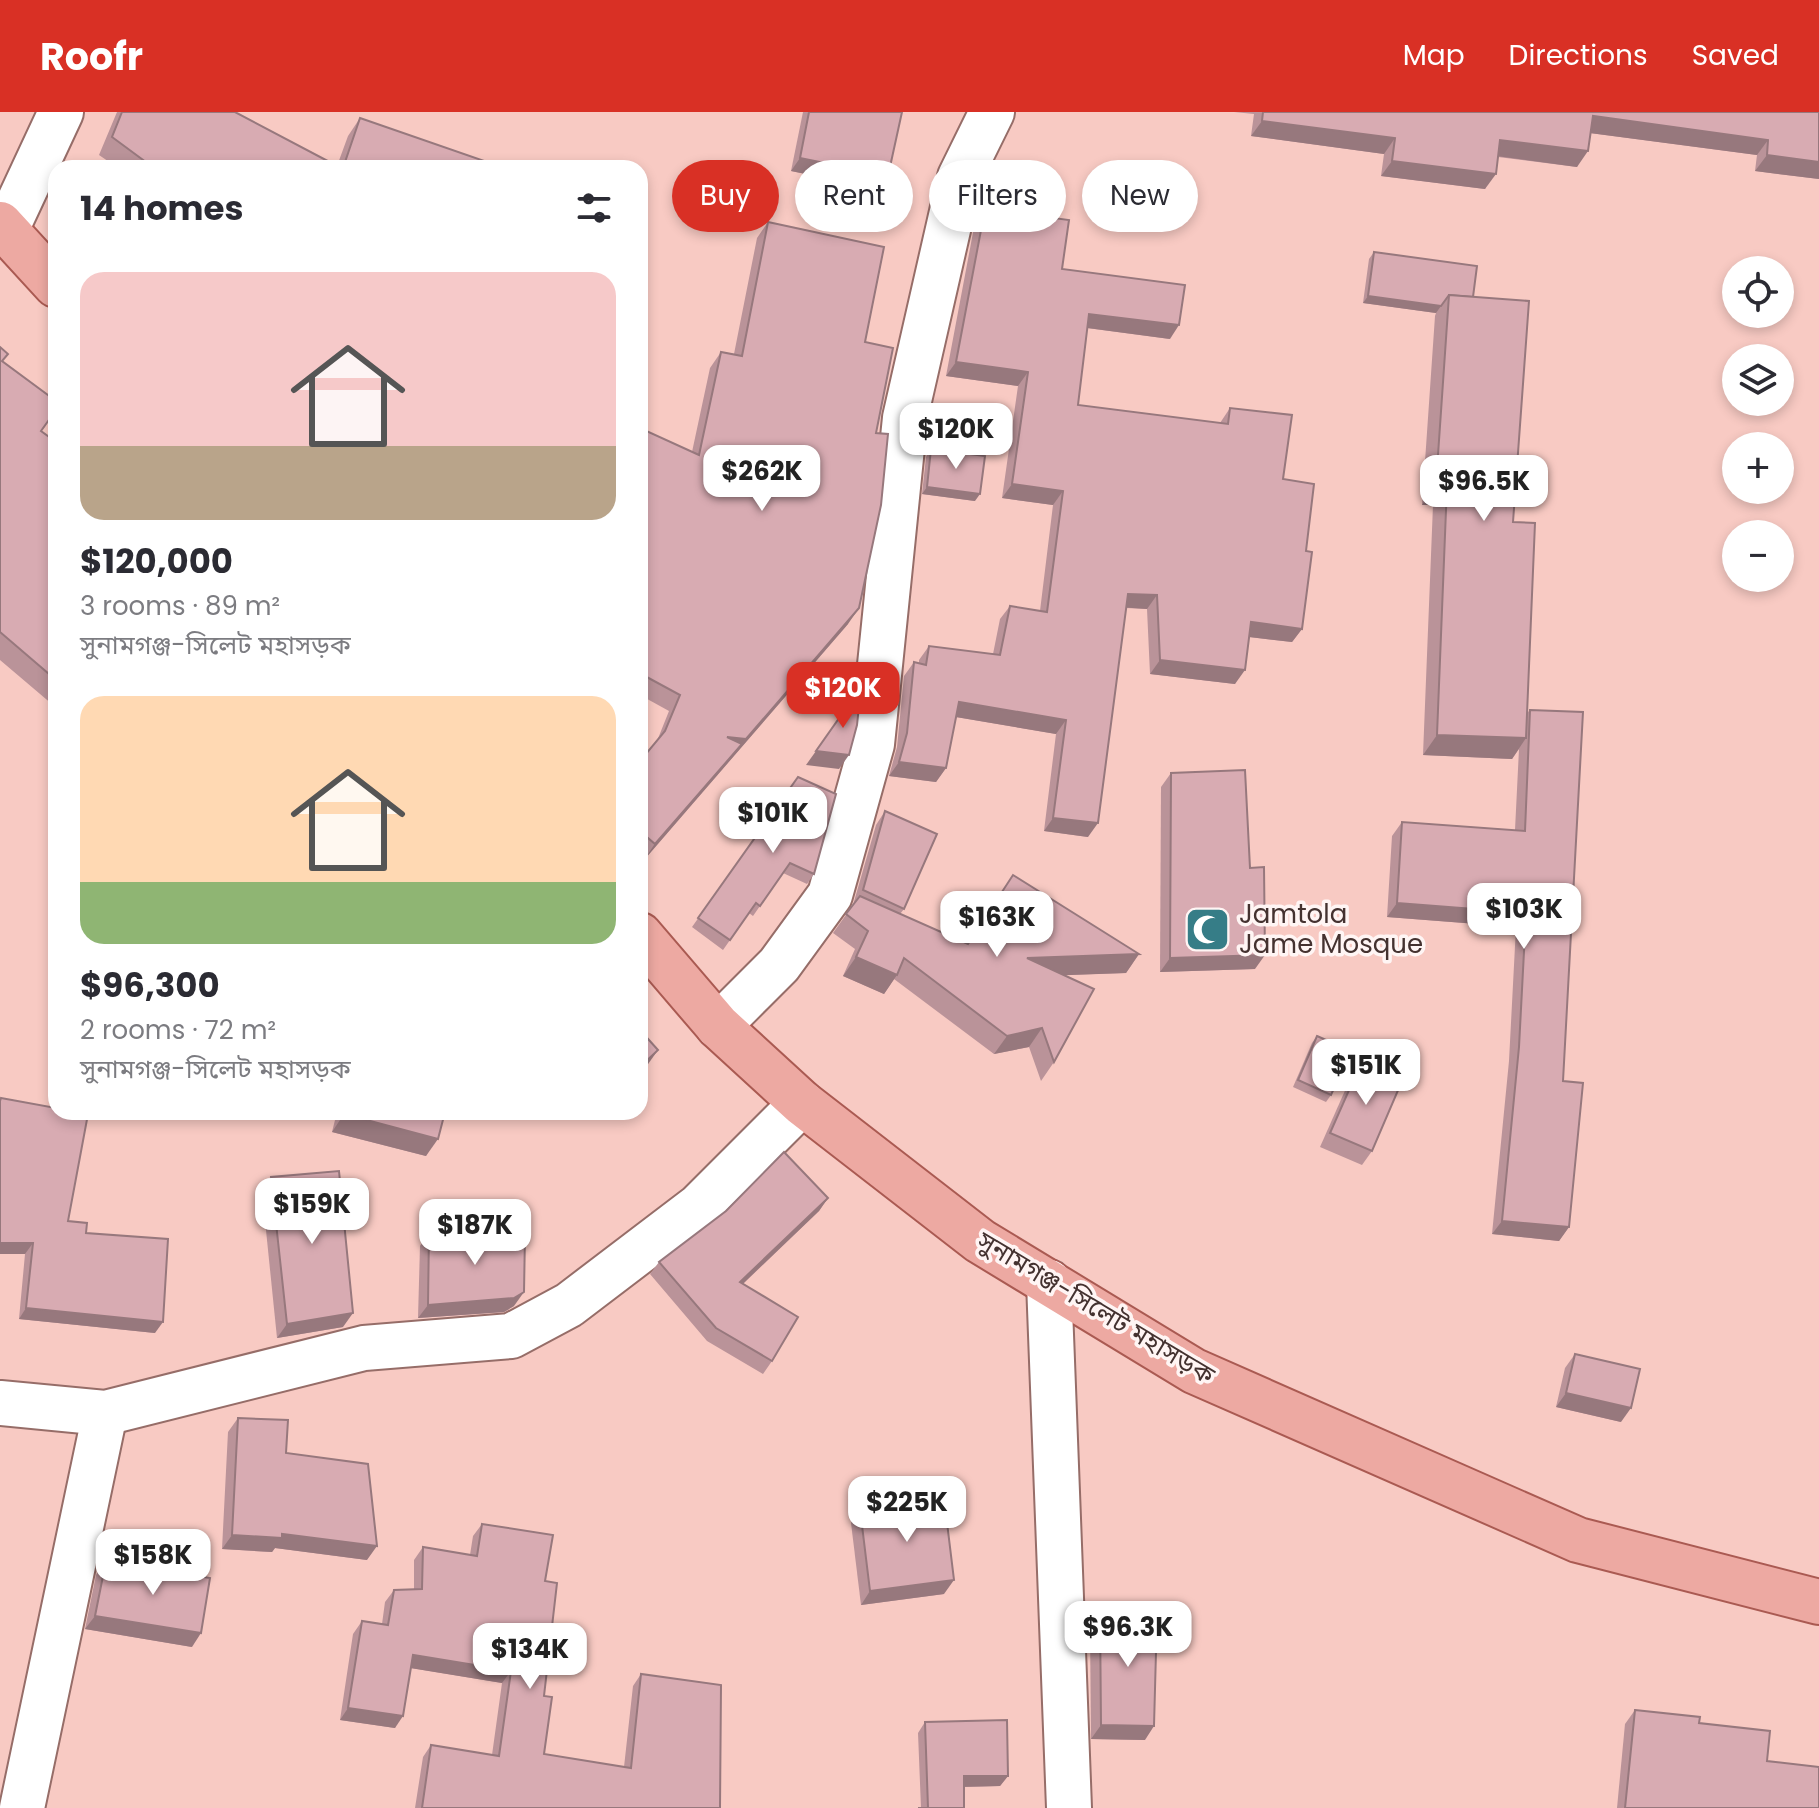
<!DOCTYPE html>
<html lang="en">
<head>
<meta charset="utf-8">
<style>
	:root { --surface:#fff; --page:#f2f2f3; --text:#2b2b33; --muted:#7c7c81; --accent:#d93025 }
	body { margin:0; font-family:Poppins,"Noto Sans Bengali",sans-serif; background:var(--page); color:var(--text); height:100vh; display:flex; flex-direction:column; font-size:30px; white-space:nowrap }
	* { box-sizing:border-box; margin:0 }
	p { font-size:26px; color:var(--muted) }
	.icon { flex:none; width:44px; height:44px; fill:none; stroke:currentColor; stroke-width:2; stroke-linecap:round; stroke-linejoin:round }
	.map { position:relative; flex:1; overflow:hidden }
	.drawer { position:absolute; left:48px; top:48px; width:600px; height:960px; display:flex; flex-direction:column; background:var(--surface); border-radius:24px; box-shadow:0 4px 12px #0003 }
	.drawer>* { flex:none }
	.banner { position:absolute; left:672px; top:48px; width:760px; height:72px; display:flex; gap:16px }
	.tools { position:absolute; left:1722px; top:144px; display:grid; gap:16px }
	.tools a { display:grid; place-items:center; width:72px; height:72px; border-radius:50%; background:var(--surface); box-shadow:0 4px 12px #0003; font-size:40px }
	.price { position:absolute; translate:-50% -68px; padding:0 18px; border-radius:16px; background:#fff; color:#222; font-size:26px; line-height:52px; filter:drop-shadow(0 2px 4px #0008) }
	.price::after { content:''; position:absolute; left:50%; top:48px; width:24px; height:18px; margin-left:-12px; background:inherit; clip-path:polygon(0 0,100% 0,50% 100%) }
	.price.on { background:var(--accent); color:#fff }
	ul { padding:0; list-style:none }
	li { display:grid; align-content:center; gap:16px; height:424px; padding:0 32px }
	li span { display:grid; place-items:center; height:248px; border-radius:24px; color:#555 }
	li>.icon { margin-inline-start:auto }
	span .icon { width:144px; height:144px; fill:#fffc; stroke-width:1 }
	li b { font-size:34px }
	h2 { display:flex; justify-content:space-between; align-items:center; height:96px; padding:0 32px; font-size:34px }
	.tag { padding:0 28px; border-radius:36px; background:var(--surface); box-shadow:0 4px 12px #0003; font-size:28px; line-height:72px }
	.tag.on { background:var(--accent); color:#fff }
	header { display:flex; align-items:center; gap:48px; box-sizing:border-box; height:112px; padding:0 40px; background:var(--accent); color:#fff }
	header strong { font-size:38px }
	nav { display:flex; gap:44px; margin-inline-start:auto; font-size:28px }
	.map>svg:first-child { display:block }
</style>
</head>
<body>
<header>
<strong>Roofr</strong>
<nav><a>Map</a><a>Directions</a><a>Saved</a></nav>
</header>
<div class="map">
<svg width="1819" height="1696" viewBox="0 0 1819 1696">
	<rect width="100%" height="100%" fill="#f8cac3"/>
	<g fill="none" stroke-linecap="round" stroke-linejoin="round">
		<defs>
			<g id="street">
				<polyline points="6,118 61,0"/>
				<polyline points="718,914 779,853 830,783 872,632 905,306 960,65 992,0"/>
				<polyline points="1049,1170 1069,1696"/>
				<polyline points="0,1291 105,1301 364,1236 511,1224 569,1193 699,1094 802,991"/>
				<polyline points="22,1696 105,1301"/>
			</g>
			<g id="primary">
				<polyline points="0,112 56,173"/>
				<polyline points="640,823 718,914 802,991 980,1129 1194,1259 1578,1428 1819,1490"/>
			</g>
		</defs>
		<use href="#street" stroke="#966d68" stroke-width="48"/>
		<use href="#primary" stroke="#aa5a52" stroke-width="48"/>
		<use href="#street" stroke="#fff" stroke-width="44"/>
		<use href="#primary" stroke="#eda9a2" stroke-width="44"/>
	</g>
	<g fill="#ba9399">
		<polygon points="117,0 235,0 337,54 348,24 360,6 491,56 118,56 99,43"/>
		<polygon points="803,0 902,0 888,64 879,77 791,59"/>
		<polygon points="1234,0 1819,0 1819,67 1755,59 1757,43 1590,21 1577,55 1498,45 1485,77 1381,64 1384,42 1251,24 1254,2"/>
		<polygon points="985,97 1062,157 1170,227 1087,216 1078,293 1220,311 1230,296 1283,367 1306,439 1302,517 1292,530 1249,525 1235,572 1150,562 1147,497 1126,496 1088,725 1044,719 1056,622 956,605 946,656 936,670 889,664 897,635 904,564 914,550 919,551 919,548 929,534 993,542 1000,507 1010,494 1040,499 1053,393 1002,386 1018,274 946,264 975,110"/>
		<polygon points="768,110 865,230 876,321 848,512 644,748 640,744 640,649 657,629 669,599 640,583 640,316 692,340 710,256 721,240 734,242 757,126"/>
		<polygon points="1374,140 1473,185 1513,410 1527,601 1530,598 1563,969 1569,1115 1559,1129 1492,1122 1509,949 1516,815 1387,805 1392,724 1402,710 1515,718 1519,637 1512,647 1423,643 1433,393 1422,393 1435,204 1436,201 1363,191 1369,147"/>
		<polygon points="0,235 3,250 41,319 56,330 56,590 53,593 0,548"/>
		<polygon points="931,337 975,389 922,382 926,345"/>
		<polygon points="1171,661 1255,857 1160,860 1161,675"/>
		<polygon points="798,665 814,762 807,772 783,761 753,804 749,801 723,838 692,815"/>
		<polygon points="885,699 904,797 900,802 967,832 1013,763 1139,842 1126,861 1064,863 1054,950 1041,969 1029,935 994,942 894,867 884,882 843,864 855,837 833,821 853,793 876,713"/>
		<polygon points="1317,924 1331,983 1326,990 1293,975 1312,931"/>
		<polygon points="1361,951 1372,1039 1362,1053 1320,1035 1351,965"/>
		<polygon points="1,986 68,1109 86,1121 155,1221 19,1207 25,1142 0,1142 0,987"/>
		<polygon points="337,1000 445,1000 426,1044 332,1020"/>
		<polygon points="271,1065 343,1215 277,1226 262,1079"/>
		<polygon points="828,1086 819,1099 743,1172 772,1249 763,1262 707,1229 650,1162 659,1150"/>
		<polygon points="429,1120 514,1194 504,1200 418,1206 420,1134"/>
		<polygon points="1575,1242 1621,1310 1556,1295 1565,1256"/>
		<polygon points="238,1306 286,1341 367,1448 275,1436 272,1440 222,1437 228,1320"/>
		<polygon points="860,1397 944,1482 861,1493 851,1411"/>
		<polygon points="482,1412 545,1469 544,1642 624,1655 633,1574 641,1562 720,1696 415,1696 423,1645 431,1633 492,1643 502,1571 411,1556 395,1616 340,1608 353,1522 362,1509 382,1512 385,1490 394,1478 414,1477 414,1448 423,1435 470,1443 473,1424"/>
		<polygon points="106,1449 192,1535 85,1517 96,1463"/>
		<polygon points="1100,1501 1145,1628 1091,1627 1090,1515"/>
		<polygon points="1635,1598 1699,1611 1767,1649 1819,1696 1617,1696 1625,1612"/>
		<polygon points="925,1610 1008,1664 1000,1674 964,1675 964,1696 921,1696 918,1621"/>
	</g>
	<g fill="#97787d">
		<polygon points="1593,4 1768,28 1757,43 1582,20"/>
		<polygon points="1262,9 1395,26 1384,42 1251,24"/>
		<polygon points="1500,28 1588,39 1577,55 1489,43"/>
		<polygon points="1767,43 1819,50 1819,67 1755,59"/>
		<polygon points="800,46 888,64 879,77 791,59"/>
		<polygon points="1392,49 1496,62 1485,77 1381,64"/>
		<polygon points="1368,184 1441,194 1436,201 1363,191"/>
		<polygon points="1089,202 1179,213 1170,227 1080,215"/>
		<polygon points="956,250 1028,260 1018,274 946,264"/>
		<polygon points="1012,372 1063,379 1053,393 1002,386"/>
		<polygon points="1436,372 1447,373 1433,393 1422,393"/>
		<polygon points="927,375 980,382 975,389 922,382"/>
		<polygon points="1128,482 1157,483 1147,497 1118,495"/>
		<polygon points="859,496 848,512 644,748 716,640"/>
		<polygon points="1251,510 1302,517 1292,530 1241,524"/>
		<polygon points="1160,548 1245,558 1235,572 1150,562"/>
		<polygon points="959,590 1066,608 1056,622 950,604"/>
		<polygon points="1437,623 1526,626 1512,647 1423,643"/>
		<polygon points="816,639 849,643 839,657 806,653"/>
		<polygon points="899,650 946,656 936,670 889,664"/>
		<polygon points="1053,706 1098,711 1088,725 1044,719"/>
		<polygon points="1397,791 1526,801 1516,815 1387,805"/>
		<polygon points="1139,842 1126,861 1014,865 1027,846"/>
		<polygon points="1265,843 1255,857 1160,860 1170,846"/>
		<polygon points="856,845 897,863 884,882 843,864"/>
		<polygon points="1042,916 1029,935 994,942 1007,924"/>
		<polygon points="658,938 646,955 640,961 640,955"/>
		<polygon points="344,1002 438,1027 426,1044 332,1020"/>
		<polygon points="828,1086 819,1099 731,1183 740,1170"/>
		<polygon points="1502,1109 1569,1115 1559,1129 1492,1122"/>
		<polygon points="0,1131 33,1131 25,1142 0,1142"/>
		<polygon points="524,1180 514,1194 504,1200 418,1206 428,1193"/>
		<polygon points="26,1196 163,1210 155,1221 19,1207"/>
		<polygon points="353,1201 343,1215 277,1226 287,1212"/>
		<polygon points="1566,1281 1631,1296 1621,1310 1556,1295"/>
		<polygon points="282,1422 377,1434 367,1448 275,1436 272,1440 222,1437 232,1423"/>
		<polygon points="954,1468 944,1482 861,1493 870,1479"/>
		<polygon points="95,1504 201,1521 192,1535 85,1517"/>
		<polygon points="413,1543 511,1559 502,1571 404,1555"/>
		<polygon points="348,1596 403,1604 395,1616 340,1608"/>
		<polygon points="1101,1613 1154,1614 1145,1628 1091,1627"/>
		<polygon points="964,1664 1008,1664 1000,1674 957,1675"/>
	</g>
	<g fill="#d8abb2" stroke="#97787d" stroke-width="2">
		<polygon points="122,0 235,0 341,56 154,56 112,25"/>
		<polygon points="809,0 902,0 888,64 800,46"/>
		<polygon points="1263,0 1819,0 1819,50 1767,43 1768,28 1593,4 1588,39 1500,28 1496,62 1392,49 1395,26 1262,9"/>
		<polygon points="360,6 493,52 491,56 343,56"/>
		<polygon points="985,97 1069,108 1062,157 1185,173 1179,213 1089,202 1078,293 1228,312 1230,296 1292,303 1283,367 1314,372 1306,439 1312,440 1302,517 1251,510 1245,558 1160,548 1157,483 1128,482 1098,711 1053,706 1066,608 959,590 946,656 899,650 907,621 914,550 926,553 929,534 1000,543 1010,494 1047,500 1063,379 1012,372 1028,260 956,250"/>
		<polygon points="768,110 884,135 865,230 893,236 876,321 888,322 881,393 859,496 746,627 727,625 742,632 655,732 640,719 640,649 665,619 680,583 643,563 646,558 640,554 640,316 699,343 721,240 742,244"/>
		<polygon points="1374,140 1477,154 1473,185 1449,183 1441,194 1368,184"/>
		<polygon points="1449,183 1529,189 1513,410 1535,411 1526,626 1437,623 1447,373 1436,372"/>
		<polygon points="0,235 8,242 2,249 56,289 56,298 41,319 56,330 56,568 0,520"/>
		<polygon points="931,337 985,344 980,382 927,375"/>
		<polygon points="861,575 857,613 849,643 816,639"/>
		<polygon points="1530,598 1583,600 1563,969 1583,971 1569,1115 1502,1109 1519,935 1526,801 1397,791 1402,710 1525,719"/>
		<polygon points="1245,658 1250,756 1264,755 1265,843 1170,846 1171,661"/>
		<polygon points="798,665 836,682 814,762 790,751 760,794 756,791 730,828 698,806"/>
		<polygon points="885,699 937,722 904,797 863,778"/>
		<polygon points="1013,763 1139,842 1027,846 1094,877 1054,950 1042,916 1007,924 904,846 897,863 856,845 868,819 846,802 860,784 968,832"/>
		<polygon points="640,918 658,938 640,955"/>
		<polygon points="1317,924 1351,939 1331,983 1298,968"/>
		<polygon points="1361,951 1402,969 1372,1039 1330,1021"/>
		<polygon points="1,986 56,996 56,1000 78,1000 88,1002 68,1109 87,1111 86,1121 168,1127 163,1210 26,1196 33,1131 0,1131 0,989"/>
		<polygon points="344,1000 445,1000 438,1027 344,1002"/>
		<polygon points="784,1040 828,1086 740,1170 798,1205 772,1249 716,1216 659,1150 726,1099"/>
		<polygon points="339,1059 353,1201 287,1212 271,1065"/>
		<polygon points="429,1120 525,1122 524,1180 514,1186 428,1193"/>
		<polygon points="1575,1242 1640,1257 1631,1296 1566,1281"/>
		<polygon points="238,1306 288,1308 286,1341 368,1352 377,1434 282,1422 282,1426 232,1423"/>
		<polygon points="944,1386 954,1468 870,1479 860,1397"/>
		<polygon points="482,1412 553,1423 545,1469 557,1471 544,1584 552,1585 544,1642 631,1656 641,1562 721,1573 720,1696 422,1696 431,1633 499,1644 511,1559 413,1543 403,1604 348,1596 362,1509 388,1513 394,1478 422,1477 423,1435 477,1444"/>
		<polygon points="106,1449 210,1466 201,1521 95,1504"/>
		<polygon points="1100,1501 1157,1503 1154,1614 1101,1613"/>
		<polygon points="1635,1598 1700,1605 1699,1611 1770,1619 1767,1649 1819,1655 1819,1696 1625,1696"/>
		<polygon points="1007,1608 1008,1664 964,1664 964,1696 918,1696 928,1696 925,1610"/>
	</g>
	<defs>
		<symbol id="mosque-square" viewBox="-11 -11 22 22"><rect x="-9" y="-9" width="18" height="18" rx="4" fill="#367d87" stroke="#fff5f4"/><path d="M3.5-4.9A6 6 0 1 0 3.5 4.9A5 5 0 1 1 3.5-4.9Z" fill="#fff"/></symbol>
	</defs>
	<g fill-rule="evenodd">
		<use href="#mosque-square" x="1182" y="792" width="51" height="51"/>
	</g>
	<g text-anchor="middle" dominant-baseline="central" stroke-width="7" stroke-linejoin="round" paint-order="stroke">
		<g font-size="26" fill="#443230" stroke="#fff5f4" text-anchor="start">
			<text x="1239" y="802">Jamtola<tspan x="1239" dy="30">Jame Mosque</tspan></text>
		</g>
		<g font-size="26" fill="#443230" stroke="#fff5f4">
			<text transform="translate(1096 1196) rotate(31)">সুনামগঞ্জ-সিলেট মহাসড়ক</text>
		</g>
	</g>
</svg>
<div class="tools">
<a><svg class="icon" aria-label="locate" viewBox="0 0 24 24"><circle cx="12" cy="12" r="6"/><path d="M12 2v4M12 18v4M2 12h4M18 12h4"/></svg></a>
<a><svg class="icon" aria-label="layers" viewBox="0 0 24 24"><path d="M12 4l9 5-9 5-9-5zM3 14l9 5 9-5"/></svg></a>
<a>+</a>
<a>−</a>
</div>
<b class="price" style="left:956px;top:359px">$120K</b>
<b class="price" style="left:762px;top:401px">$262K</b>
<b class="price" style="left:1484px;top:411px">$96.5K</b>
<b class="price on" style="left:843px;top:618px">$120K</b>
<b class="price" style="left:773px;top:743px">$101K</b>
<b class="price" style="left:1524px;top:839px">$103K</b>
<b class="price" style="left:997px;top:847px">$163K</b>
<b class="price" style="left:1366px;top:995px">$151K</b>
<b class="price" style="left:312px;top:1134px">$159K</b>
<b class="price" style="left:475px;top:1155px">$187K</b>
<b class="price" style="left:907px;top:1432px">$225K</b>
<b class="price" style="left:153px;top:1485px">$158K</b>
<b class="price" style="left:1128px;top:1557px">$96.3K</b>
<b class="price" style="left:530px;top:1579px">$134K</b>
<div class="banner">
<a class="tag on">Buy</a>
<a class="tag">Rent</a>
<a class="tag">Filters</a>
<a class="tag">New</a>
</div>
<section class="drawer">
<h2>14 homes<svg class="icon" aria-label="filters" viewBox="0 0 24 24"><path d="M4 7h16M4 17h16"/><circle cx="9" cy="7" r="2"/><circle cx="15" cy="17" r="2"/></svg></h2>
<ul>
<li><span style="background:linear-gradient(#f6c9c9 70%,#b9a48a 0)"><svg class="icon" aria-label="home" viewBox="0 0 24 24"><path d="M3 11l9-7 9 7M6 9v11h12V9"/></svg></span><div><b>$120,000</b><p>3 rooms · 89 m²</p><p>সুনামগঞ্জ-সিলেট মহাসড়ক</p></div></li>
<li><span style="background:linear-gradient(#ffd9b3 75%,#8fb573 0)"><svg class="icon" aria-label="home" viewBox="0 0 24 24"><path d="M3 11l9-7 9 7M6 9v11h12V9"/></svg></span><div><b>$96,300</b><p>2 rooms · 72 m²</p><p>সুনামগঞ্জ-সিলেট মহাসড়ক</p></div></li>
</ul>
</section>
</div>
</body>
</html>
